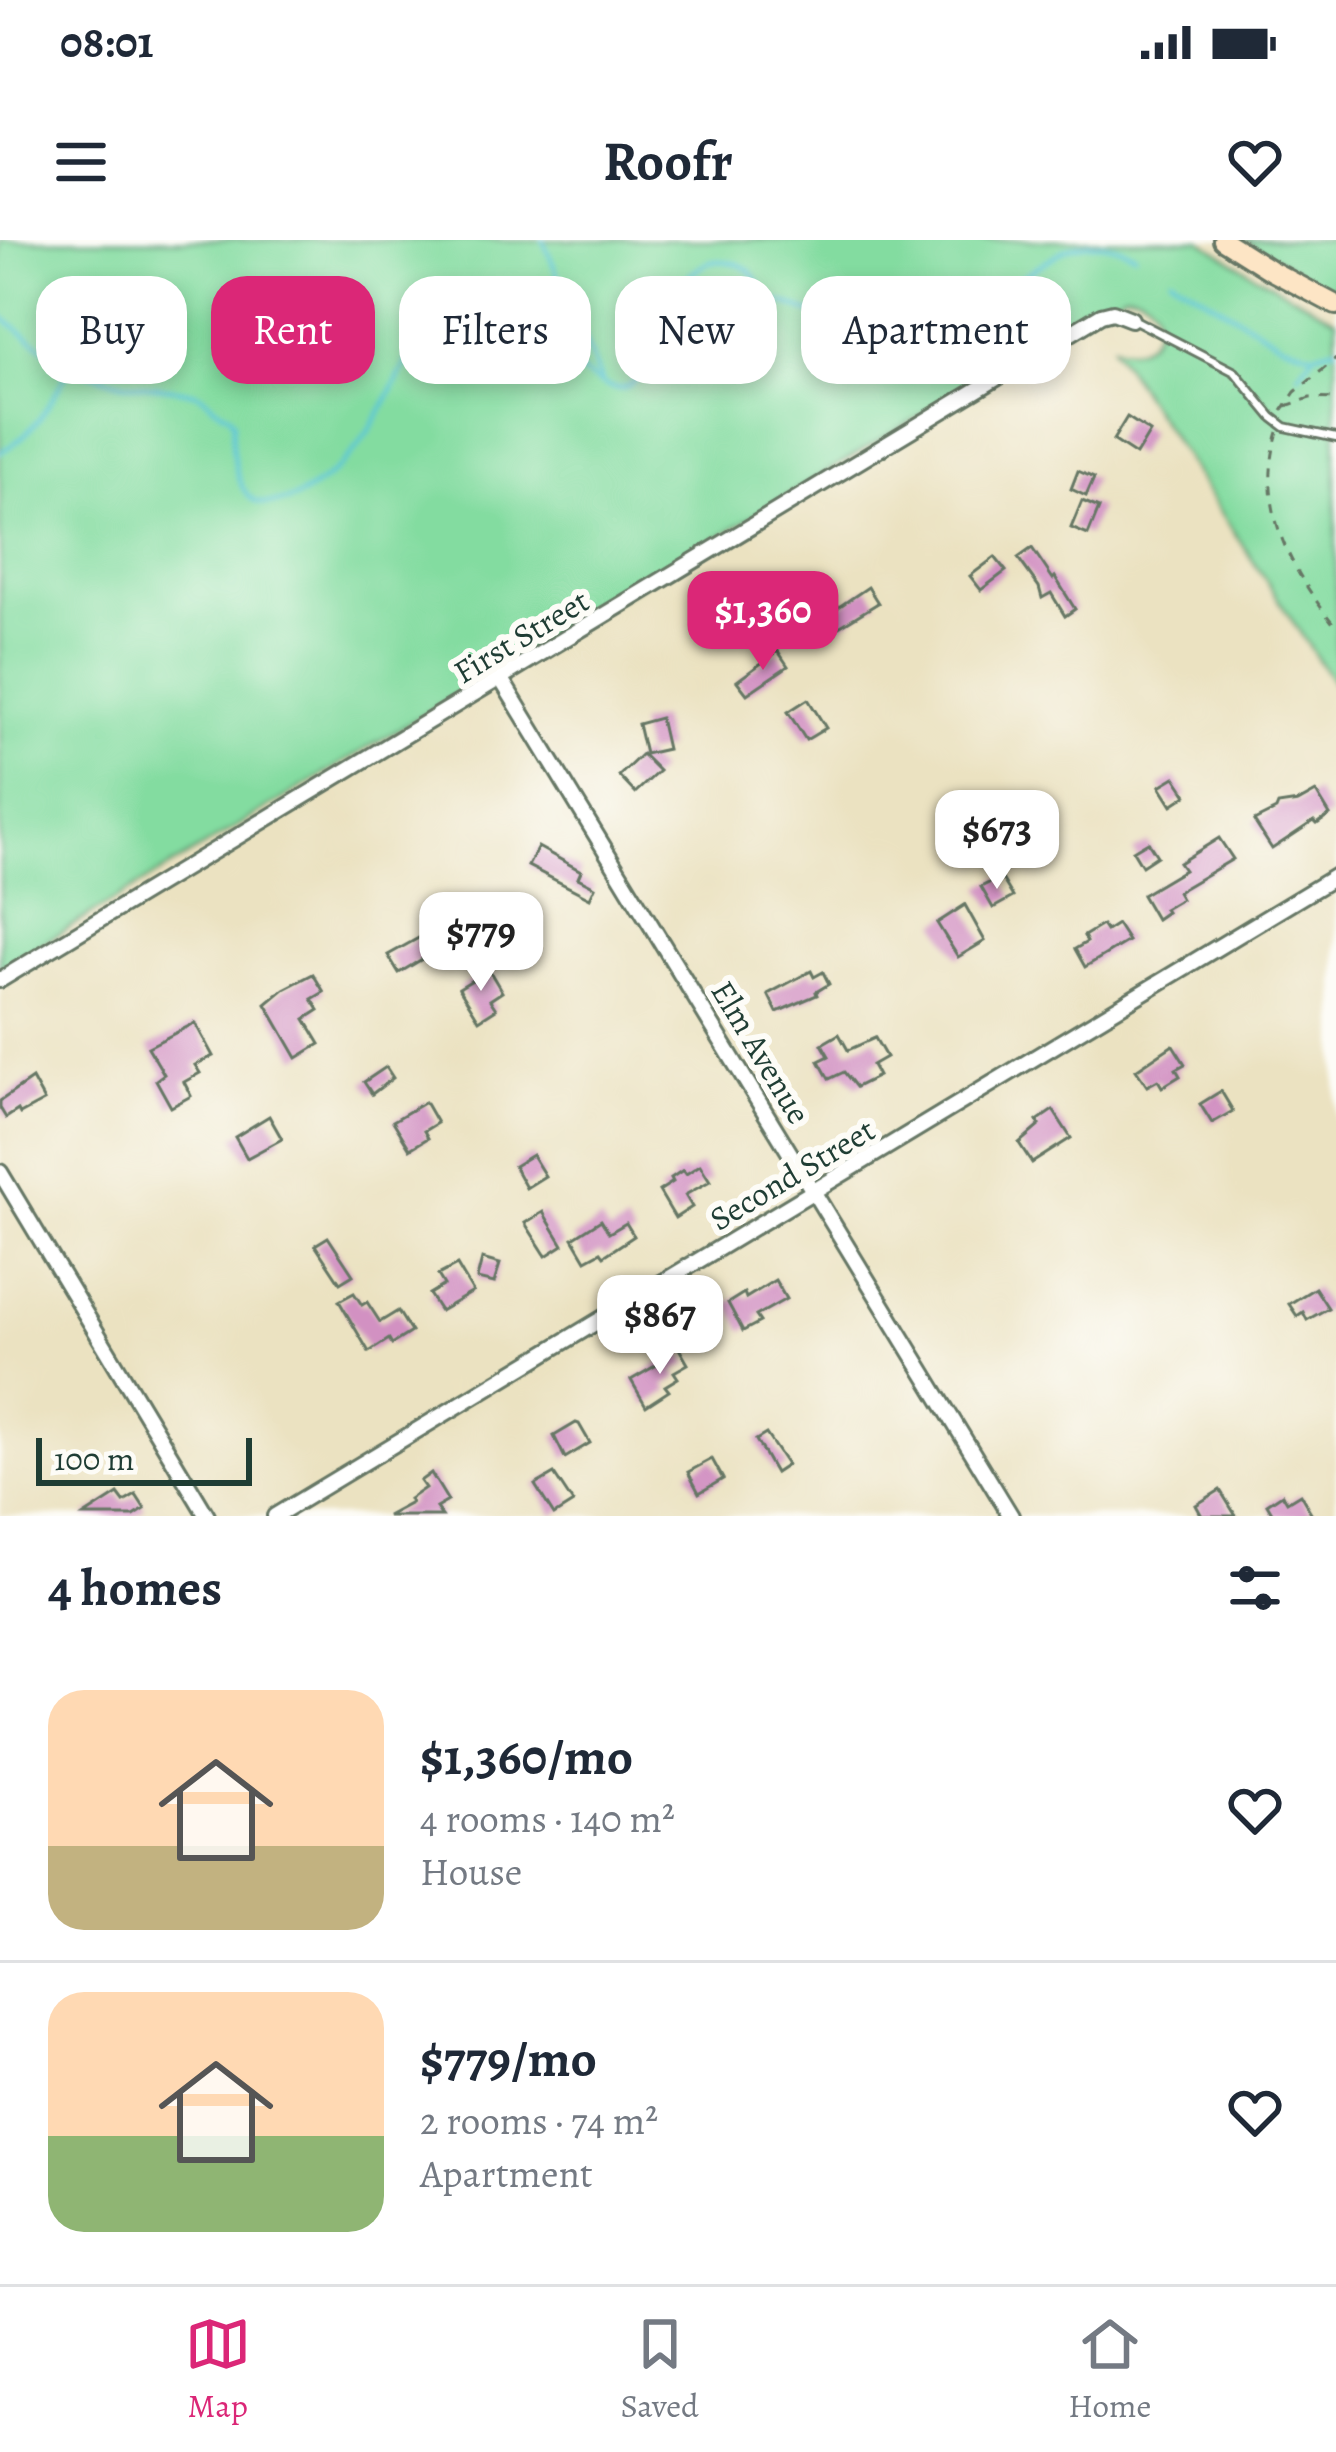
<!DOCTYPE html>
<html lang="en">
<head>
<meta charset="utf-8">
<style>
	:root { --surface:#fff; --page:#f2f2f3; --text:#1f2937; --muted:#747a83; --line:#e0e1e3; --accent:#db2777 }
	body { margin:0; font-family:Alegreya,serif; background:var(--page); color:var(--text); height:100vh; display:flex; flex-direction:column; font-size:45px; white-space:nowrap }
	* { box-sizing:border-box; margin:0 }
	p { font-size:39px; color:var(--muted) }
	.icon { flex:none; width:66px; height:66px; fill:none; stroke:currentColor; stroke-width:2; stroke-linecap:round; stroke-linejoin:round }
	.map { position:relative; height:1276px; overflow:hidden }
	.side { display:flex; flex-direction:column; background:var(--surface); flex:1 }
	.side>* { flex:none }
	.hud { position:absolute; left:36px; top:36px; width:1266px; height:108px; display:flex; gap:24px }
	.scale { position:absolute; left:36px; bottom:30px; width:216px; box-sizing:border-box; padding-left:12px; border:6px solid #1f3d34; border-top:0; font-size:33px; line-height:42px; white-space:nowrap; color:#1f3d34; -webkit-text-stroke:9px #fdfcf7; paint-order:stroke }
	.price { position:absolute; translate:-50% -102px; padding:0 27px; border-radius:24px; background:#fff; color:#222; font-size:39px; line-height:78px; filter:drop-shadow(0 3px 6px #0008) }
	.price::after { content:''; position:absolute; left:50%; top:72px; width:36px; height:27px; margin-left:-18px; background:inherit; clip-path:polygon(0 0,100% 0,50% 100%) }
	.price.selected { background:var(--accent); color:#fff }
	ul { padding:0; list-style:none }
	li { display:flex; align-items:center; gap:36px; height:300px; padding:0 48px }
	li+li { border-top:3px solid var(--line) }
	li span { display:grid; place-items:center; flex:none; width:336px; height:240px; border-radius:36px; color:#555 }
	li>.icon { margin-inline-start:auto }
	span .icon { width:144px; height:144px; fill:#fffc; stroke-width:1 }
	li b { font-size:51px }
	h2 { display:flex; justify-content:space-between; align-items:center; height:144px; padding:0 48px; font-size:51px }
	.tag { padding:0 42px; border-radius:36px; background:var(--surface); box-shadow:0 6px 18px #0003; font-size:42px; line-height:108px }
	.tag.selected { background:var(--accent); color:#fff }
	.status { display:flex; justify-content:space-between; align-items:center; height:84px; padding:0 60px; background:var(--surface); direction:ltr }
	.status svg { height:33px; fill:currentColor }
	header { display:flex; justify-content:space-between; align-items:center; height:156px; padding:0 48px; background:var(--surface); font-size:54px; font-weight:600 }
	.dock { display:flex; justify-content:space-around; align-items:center; height:168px; border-top:3px solid var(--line); background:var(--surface); font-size:33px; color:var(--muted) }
	.dock a { display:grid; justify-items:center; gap:6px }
	.dock .selected { color:var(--accent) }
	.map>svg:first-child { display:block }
</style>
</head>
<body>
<div class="status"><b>08:01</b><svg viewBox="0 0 49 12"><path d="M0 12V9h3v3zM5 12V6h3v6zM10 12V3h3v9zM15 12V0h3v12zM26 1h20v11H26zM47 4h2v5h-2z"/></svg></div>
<header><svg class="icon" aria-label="menu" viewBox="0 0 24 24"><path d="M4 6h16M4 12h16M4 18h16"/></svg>Roofr<svg class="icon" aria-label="heart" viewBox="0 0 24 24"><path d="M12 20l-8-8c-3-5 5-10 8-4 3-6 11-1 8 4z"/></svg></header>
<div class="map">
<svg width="1336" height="1276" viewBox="0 0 1336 1276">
	<rect width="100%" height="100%" fill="#fdfcf7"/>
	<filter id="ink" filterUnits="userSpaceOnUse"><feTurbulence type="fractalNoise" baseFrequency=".00833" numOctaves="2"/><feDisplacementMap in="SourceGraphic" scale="24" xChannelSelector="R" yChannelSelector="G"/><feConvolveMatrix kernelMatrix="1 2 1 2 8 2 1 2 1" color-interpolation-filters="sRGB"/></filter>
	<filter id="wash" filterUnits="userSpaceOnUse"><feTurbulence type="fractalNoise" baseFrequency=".004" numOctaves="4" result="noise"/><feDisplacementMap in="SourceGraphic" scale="48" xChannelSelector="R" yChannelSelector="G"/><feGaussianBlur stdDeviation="2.7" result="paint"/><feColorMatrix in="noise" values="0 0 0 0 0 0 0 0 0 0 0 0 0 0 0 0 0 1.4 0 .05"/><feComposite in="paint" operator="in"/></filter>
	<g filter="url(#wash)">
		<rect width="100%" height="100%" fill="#ebe2c1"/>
		<g fill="#83dca0" stroke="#518c6a" stroke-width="3">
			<path d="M0 0H1200L1252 33 1336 79V447L1113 108V105C1163 127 1175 48 1124 53L0 729Z"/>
			<polygon points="1244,0 1336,0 1336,53"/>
		</g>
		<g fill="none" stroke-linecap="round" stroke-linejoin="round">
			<g stroke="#5bc6d6" stroke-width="4.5">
				<polyline points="543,0 603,144"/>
				<polyline points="1171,37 1283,104 1314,113 1336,107"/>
				<path d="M0 75C38 105 74 133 123 143 144 147 179 147 198 154 210 159 215 170 229 174L234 182C230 202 233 235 246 253 254 265 266 264 279 262 292 261 301 255 312 248 367 214 389 154 418 100 459 64 539 111 580 131 590 136 601 145 612 148 646 156 651 100 660 80 669 59 685 34 706 24 721 17 747 23 756 38 762 47 758 54 770 59 779 63 778 61 787 64 827 76 865 110 908 105 935 101 957 79 979 65 1007 46 1035 28 1064 10 1089 0 1111 3 1135 14"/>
				<polyline points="889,125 902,105"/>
				<polyline points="1298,134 1313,115"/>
				<path d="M0 212C36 195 52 159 71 126"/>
			</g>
		</g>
		<g id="blocks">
			<g fill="#d291c2">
				<polygon points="1127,177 1150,192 1136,215 1113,200"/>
				<polygon points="1078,231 1094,238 1086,256 1071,249"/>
				<polygon points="1082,261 1099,268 1088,295 1071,288"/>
				<polygon points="1032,308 1053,339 1055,337 1075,369 1065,376 1051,353 1042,358 1039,347 1018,318"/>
				<polygon points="995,317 1006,331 981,350 970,336"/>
				<polygon points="868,347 878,363 839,387 830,373"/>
				<polygon points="778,411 788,426 747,454 737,441"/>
				<polygon points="808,459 826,488 806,500 788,472"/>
				<polygon points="660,478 667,509 645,514 638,484"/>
				<polygon points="642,514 659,531 635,553 619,536"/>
				<polygon points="1175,537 1187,555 1172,565 1160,546"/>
				<polygon points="1316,552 1330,575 1317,584 1314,581 1272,609 1254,581 1276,570 1278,565 1298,562"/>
				<polygon points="1219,598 1233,619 1177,652 1181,659 1164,669 1166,672 1156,679 1142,655 1184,630 1179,623"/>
				<polygon points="1148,602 1157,616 1142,626 1133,611"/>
				<polygon points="538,607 581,631 578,638 595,647 590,658 528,626"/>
				<polygon points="1001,637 1013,657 993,668 981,647"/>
				<polygon points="965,665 985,701 958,717 937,683"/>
				<polygon points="1117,684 1128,701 1085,727 1075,709 1087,702 1084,696 1102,685 1106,691"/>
				<polygon points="442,685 452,701 399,733 388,715"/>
				<polygon points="489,730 502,752 490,760 496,769 479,780 459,748"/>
				<polygon points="811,731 814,737 823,732 829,744 816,752 817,755 777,772 768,754"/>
				<polygon points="313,734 324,752 312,759 319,770 305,779 320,804 297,818 266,764 284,749"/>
				<polygon points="195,783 213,816 195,825 200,833 184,842 191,856 171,867 156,840 164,834 148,807"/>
				<polygon points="839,794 848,810 875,798 886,817 872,825 878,836 856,847 844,832 829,839 819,821 829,816 822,804"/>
				<polygon points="1173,805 1185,824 1176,829 1180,836 1162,847 1158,840 1147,846 1136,830"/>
				<polygon points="386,827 393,838 372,854 364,842"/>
				<polygon points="32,839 44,861 20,874 18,870 6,878 0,868 0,861"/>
				<polygon points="1221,851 1233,871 1212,883 1200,864"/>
				<polygon points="425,862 437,883 424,891 428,898 410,909 393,881"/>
				<polygon points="1053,870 1071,898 1032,923 1019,903 1040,885 1037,881"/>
				<polygon points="269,876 282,899 247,918 235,897"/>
				<polygon points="532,915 545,936 526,948 514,926"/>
				<polygon points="700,925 710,941 685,955 692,967 675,978 659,951 673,942 671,938 683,930 686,934"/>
				<polygon points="543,972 563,1005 546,1016 525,983"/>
				<polygon points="601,980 609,993 626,983 634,996 604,1016 601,1012 586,1020 573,998"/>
				<polygon points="328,997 353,1035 340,1043 315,1005"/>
				<polygon points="482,1019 500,1024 494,1043 477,1039"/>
				<polygon points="457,1025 473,1052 440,1071 429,1054 444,1045 438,1035"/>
				<polygon points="775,1040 786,1059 756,1076 760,1082 743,1091 728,1063 744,1053 746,1058"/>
				<polygon points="1315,1048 1328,1068 1307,1080 1303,1072 1297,1076 1289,1064"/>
				<polygon points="354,1053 362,1065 367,1062 380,1082 398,1071 411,1092 392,1104 389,1099 369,1112 339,1061"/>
				<polygon points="677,1105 688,1124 674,1132 678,1138 665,1146 669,1151 646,1166 631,1140 667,1119 664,1114"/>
				<polygon points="576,1183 579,1184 590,1203 565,1218 554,1196"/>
				<polygon points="766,1194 787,1225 775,1233 756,1200"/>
				<polygon points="712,1219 723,1239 699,1253 688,1232"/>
				<polygon points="431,1233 448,1261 436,1268 442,1276 387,1276 411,1263 409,1259 425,1248 420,1241"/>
				<polygon points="554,1234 573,1263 554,1275 535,1245"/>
				<polygon points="1220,1250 1236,1276 1202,1276 1196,1265"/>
				<polygon points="118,1254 124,1262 136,1255 145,1269 134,1276 84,1276"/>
				<polygon points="1282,1254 1287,1262 1300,1254 1313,1276 1274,1276 1267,1264"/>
			</g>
		</g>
	</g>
	<g filter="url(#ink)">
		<use href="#blocks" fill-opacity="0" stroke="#667765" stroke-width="3"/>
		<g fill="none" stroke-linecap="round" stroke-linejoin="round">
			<defs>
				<polyline id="service" points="1133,79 1235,132 1272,177 1285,187 1336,198"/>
				<g id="minor">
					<polyline points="501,439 1011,1276"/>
					<polyline points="0,740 1101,75 1113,72 1131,79"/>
					<polyline points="0,932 207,1276"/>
					<polyline points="275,1276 1336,636"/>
				</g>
				<polyline id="secondary" points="1223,0 1272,31 1336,65"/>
			</defs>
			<use href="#service" stroke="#667765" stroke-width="12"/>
			<use href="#minor" stroke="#667765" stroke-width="20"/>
			<use href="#secondary" stroke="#667765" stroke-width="24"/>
			<g stroke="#667765" stroke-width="3" stroke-dasharray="9 9" stroke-linecap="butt">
				<polyline points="1286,166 1310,158 1336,159"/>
				<polyline points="1282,171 1295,152 1336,119"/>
				<path d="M1278 192C1255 268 1290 329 1336 387"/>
			</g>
			<use href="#service" stroke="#fff" stroke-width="6"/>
			<use href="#minor" stroke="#fff" stroke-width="14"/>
			<use href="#secondary" stroke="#fde5c5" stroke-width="18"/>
		</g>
	</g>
	<g text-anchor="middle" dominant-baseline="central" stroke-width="12" stroke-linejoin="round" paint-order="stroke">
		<g font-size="33" fill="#1f3d34" stroke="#fdfcf7">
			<text transform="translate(521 396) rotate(-31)">First Street</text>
			<text transform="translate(761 812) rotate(59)">Elm Avenue</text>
			<text transform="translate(792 934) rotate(-31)">Second Street</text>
		</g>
	</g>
</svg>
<div class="scale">100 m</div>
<b class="price selected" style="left:763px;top:433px">$1,360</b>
<b class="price" style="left:997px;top:652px">$673</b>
<b class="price" style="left:481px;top:754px">$779</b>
<b class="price" style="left:660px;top:1137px">$867</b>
<div class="hud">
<a class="tag">Buy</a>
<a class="tag selected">Rent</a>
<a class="tag">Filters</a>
<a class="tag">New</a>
<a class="tag">Apartment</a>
</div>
</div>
<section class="side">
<h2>4 homes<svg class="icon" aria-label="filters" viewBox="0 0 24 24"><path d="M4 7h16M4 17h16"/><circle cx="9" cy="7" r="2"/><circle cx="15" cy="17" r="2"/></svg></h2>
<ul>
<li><span style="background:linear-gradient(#ffd9b3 65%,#c2b280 0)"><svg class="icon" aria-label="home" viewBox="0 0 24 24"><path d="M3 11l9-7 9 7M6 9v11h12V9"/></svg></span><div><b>$1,360/mo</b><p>4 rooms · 140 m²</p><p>House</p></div><svg class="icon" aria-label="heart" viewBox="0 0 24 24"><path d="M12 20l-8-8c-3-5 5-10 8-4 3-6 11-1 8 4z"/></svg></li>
<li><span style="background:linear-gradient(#ffd9b3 60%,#8fb573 0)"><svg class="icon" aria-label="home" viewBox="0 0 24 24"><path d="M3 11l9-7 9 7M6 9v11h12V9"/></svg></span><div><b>$779/mo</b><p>2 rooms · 74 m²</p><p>Apartment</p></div><svg class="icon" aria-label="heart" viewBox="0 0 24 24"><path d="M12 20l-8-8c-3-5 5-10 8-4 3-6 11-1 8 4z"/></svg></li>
</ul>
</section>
<nav class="dock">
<a class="selected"><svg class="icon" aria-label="map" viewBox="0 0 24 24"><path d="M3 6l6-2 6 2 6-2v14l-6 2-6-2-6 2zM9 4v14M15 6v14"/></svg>Map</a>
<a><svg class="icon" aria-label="saved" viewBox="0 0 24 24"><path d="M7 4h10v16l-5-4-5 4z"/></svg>Saved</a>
<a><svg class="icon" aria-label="home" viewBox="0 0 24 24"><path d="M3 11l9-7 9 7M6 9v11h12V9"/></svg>Home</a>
</nav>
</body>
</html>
